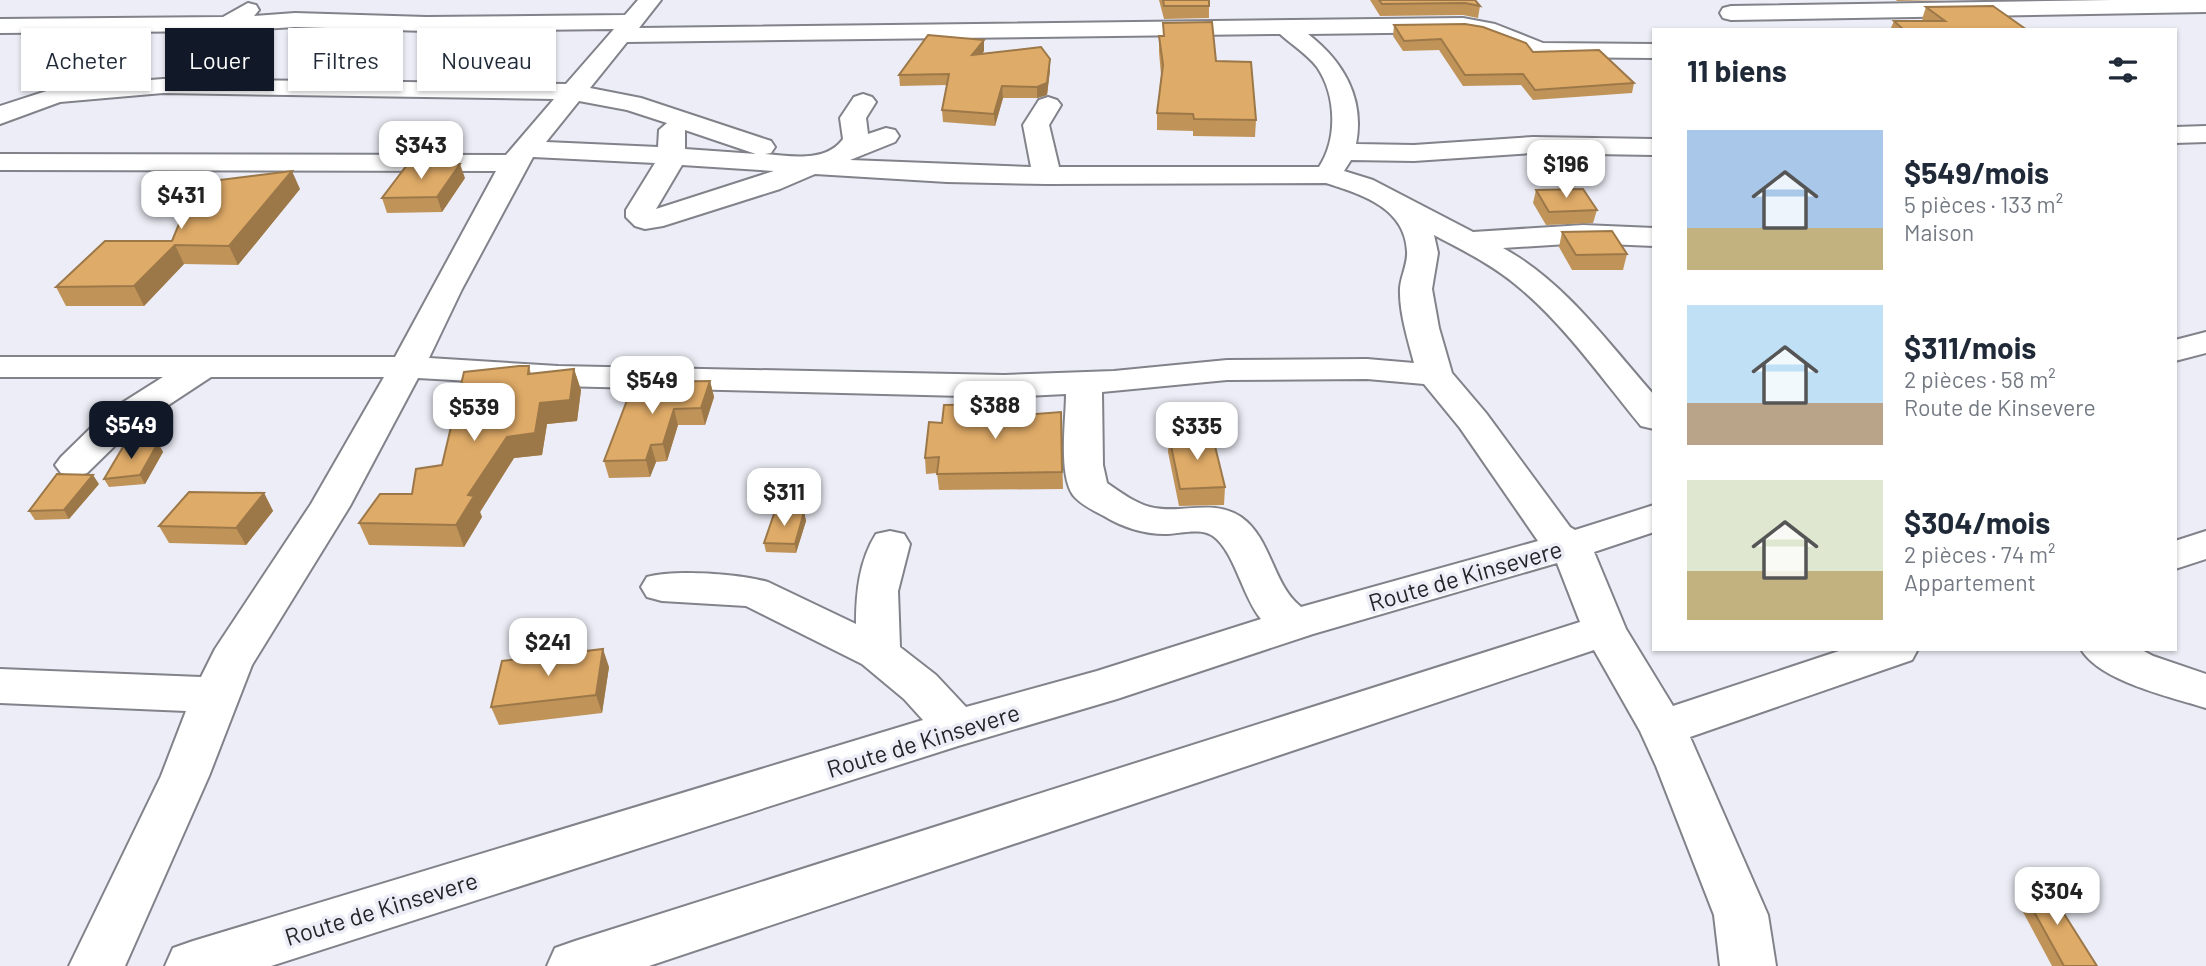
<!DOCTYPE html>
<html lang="fr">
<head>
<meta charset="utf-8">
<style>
	:root { --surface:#fff; --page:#f2f2f3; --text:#1f2937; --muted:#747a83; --accent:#111827 }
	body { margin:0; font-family:Barlow,sans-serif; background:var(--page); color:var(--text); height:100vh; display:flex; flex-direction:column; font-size:26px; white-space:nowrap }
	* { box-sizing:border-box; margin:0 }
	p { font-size:23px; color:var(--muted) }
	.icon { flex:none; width:38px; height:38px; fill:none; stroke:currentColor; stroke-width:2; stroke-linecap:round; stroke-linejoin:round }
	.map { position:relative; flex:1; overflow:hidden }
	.details { position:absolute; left:1652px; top:28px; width:525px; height:623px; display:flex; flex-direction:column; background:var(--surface); border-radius:0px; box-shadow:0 2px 5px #0004 }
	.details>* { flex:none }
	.guide { position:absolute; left:21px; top:28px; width:665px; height:63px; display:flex; gap:14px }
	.price { position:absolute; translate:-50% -60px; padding:0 16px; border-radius:14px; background:#fff; color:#222; font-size:23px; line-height:46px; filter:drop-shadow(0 2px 4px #0008) }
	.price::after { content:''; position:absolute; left:50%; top:42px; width:21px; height:16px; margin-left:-10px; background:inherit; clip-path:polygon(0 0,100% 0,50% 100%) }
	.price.on { background:var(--accent); color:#fff }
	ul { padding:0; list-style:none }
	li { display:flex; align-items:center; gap:21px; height:175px; padding:0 35px }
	li span { display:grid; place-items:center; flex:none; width:196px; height:140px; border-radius:0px; color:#555 }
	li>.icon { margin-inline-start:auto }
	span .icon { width:84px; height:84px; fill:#fffc; stroke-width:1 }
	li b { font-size:30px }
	h2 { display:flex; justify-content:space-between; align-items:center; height:84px; padding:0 35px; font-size:30px }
	.tag { padding:0 24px; border-radius:0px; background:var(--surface); box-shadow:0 2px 5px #0004; font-size:24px; line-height:63px }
	.tag.on { background:var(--accent); color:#fff }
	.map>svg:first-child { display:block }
</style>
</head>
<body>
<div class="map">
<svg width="2206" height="966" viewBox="0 0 2206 966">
	<rect width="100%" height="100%" fill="#ecedf6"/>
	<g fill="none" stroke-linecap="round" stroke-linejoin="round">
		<defs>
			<g id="minor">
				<path d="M638 0H661L639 28 1463 18 1495 24 1543 43 1654 44V58L1540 57 1482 35 1463 32 1308 34C1343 61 1365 98 1356 144L1414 145 1533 137 1654 139V155L1533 153 1414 161 1351 160 1344 171 1373 180 1473 232 1583 225 1654 228V246L1583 243 1503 248C1565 282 1608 343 1654 395V429L1641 426C1603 380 1566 327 1521 289 1495 266 1464 251 1434 235L1438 253 1432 289 1439 328 1452 373 1486 413 1570 527 1575 530 1654 505V532L1594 552 1626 629 1673 706 1845 649H1918L1912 660 1690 737 1768 915 1776 966H1720L1714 915 1656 766 1640 731 1594 650 649 966H547L555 948 575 941 1580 622 1557 563 1313 634 1117 699 958 746 271 966H165L173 948 193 941 923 720 904 699 862 664 746 606 662 601 647 597 641 587 647 577C675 569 740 574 768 582L856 624C856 593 859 561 876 534L890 531 904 534 910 544 898 591 900 647 936 675 966 707 1097 671 1261 619C1242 596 1235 552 1213 536 1201 527 1179 534 1165 534 1144 534 1122 527 1104 516 1094 511 1080 504 1073 495 1058 474 1066 419 1066 394L1004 397 558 386 418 378 350 506 252 665 209 776 125 966H69L161 776 186 711 0 703V669L201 677 215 649 311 504 384 377H211L132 429 87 473 74 477 61 473 55 465 61 457 106 413 163 377H0V357H395L496 171 0 170V154L506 155 554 99 163 93 60 102 0 124V106L59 87 163 79 566 84 614 29 426 31 295 27 228 31 0 33V19L223 17 248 3 256 5 259 10 254 16 295 13 426 17 625 15ZM1280 34C1292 45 1307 54 1317 67 1336 95 1338 138 1319 167H1059L1049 125 1061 105 1057 100 1048 97 1039 100 1023 125 1031 167 850 160 895 142 899 136 895 130 886 128 868 134 866 118 876 102 872 97 863 94 854 97 840 118 843 139C826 163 790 156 765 154L771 153 775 147 771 141 641 98 590 88 627 42ZM579 101 627 110 667 123 659 130 658 147 546 142ZM685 130 756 154 685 149ZM533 157 655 163 626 210V217L635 226 645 229 663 226 780 189 815 174 947 182 1047 184 1326 183C1360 194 1405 207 1407 251 1408 263 1401 276 1400 288 1399 312 1408 340 1414 363L1367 359 1227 360 1114 371 1004 375 558 366 429 358 462 289ZM682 165 774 171 656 209ZM1367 379 1424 384 1460 428 1538 541 1301 607C1272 584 1272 539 1241 517 1213 498 1180 515 1150 507 1135 503 1120 492 1107 483L1103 465 1102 392 1227 380Z"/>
				<polygon points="2111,0 2206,0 2206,12 1731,20 1723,18 1720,13 1723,8 1731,6"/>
				<polygon points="2206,126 2206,142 2175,143 2175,127"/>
				<polygon points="2206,332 2206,353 2175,361 2175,340"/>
				<polygon points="2206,531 2206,559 2175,569 2175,541"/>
				<path d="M2081 649H2140L2153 656 2206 674V708C2171 697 2099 681 2081 649Z"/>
			</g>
		</defs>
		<use href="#minor" stroke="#81828a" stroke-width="4"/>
		<use href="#minor" fill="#fff" fill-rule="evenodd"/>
	</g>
	<g fill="#c09359">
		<polygon points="1159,0 1209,0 1209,18 1164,19"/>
		<polygon points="1370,0 1475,0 1480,6 1478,18 1463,15 1380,16"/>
		<polygon points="1896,0 1945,0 1897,1"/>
		<polygon points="1926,7 2027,30 1890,30 1894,21 1924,21 1922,19"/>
		<polygon points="1163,23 1216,61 1256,120 1255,137 1193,136 1193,131 1157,130 1157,113 1161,75 1159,52 1159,36 1163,36"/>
		<polygon points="1394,25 1533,52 1634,83 1632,93 1533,100 1521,85 1463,86 1439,50 1403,51 1393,36"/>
		<polygon points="984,40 984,51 982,54 1050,70 1047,95 1037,98 1003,98 995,126 943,122 942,110 947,85 900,86 899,75"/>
		<polygon points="465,178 442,212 387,213 382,198"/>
		<polygon points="300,189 238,265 184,264 144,306 66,306 56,287"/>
		<polygon points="1536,190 1597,210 1593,223 1546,225 1533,203"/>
		<polygon points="1562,232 1627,254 1623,270 1572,270 1559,247"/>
		<polygon points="529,366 531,374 574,369 581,390 577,421 547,424 542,455 514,458 480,512 482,517 464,547 369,545 359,523 412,494 442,465"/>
		<polygon points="710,381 714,397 705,425 678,425 667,461 656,462 650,477 609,478 604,461"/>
		<polygon points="1061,412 1063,489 939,490 937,473 926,474 925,458 942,423 1010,416"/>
		<polygon points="1169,436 1225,487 1224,505 1179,506 1168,452"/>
		<polygon points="158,443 163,452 145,484 109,487 104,479"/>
		<polygon points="99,484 69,519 35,520 29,511"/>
		<polygon points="264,493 273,511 246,545 169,543 159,526"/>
		<polygon points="804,512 806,521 796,553 766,552 764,543"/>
		<polygon points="609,667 602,713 499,725 491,707"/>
		<polygon points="2022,890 2097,966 2052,966 2016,899"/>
	</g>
	<g fill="#9c7849">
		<polygon points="984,40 984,51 973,66 972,55"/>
		<polygon points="1050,59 1050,70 1047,95 1037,98 1037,87"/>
		<polygon points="1002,86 1003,98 995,126 994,114"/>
		<polygon points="460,164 465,178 442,212 437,197"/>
		<polygon points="292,171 300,189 238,265 229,246"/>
		<polygon points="175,245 184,264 144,306 134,286"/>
		<polygon points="574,369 581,390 577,421 547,424 542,455 514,458 480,512 482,517 464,547 456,525 468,495 507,437"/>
		<polygon points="710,381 714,397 705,425 701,408"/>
		<polygon points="674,409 678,425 667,461 663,444"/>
		<polygon points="158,443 163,452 145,484 140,475"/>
		<polygon points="651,445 656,462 650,477 646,460"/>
		<polygon points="93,475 99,484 69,519 64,510"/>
		<polygon points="264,493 273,511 246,545 236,528"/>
		<polygon points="804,512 806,521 796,553 795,544"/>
		<polygon points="603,649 609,667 602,713 596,695"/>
	</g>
	<g fill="#dfab68" stroke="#9c7849" stroke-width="2">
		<polygon points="1163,0 1209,0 1209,6 1164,6"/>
		<polygon points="1379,0 1475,0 1480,6 1465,3 1382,4"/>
		<polygon points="1993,6 2027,30 1904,30 1894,21 1945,21 1926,7"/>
		<polygon points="1212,22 1216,61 1251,62 1256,120 1194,119 1193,114 1157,113 1163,65 1159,36 1164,36 1163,23"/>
		<polygon points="1465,24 1483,27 1526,43 1533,52 1599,50 1634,83 1535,90 1523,74 1465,75 1441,39 1404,41 1394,25"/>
		<polygon points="928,35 984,40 972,55 1041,47 1050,59 1047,83 1037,87 1002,86 994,114 942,110 949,74 899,75"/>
		<polygon points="460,164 437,197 382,198 407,165"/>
		<polygon points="292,171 229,246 175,245 134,286 56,287 105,241 172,241 196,183"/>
		<polygon points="1583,189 1597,210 1549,212 1536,190"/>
		<polygon points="1612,231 1627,254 1576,255 1562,232"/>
		<polygon points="519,366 529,366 528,374 574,369 570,400 540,403 535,433 507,437 468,495 474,496 456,525 359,523 380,494 412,494 416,469 442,465 464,372"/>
		<polygon points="710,381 701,408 674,409 663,444 651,445 646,460 604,461 634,382"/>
		<polygon points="1009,404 1009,416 1061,412 1062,472 937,474 939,457 925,458 929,422 942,423 944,405"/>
		<polygon points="1212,434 1225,487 1180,489 1169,436"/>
		<polygon points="158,443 140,475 104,479 123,447"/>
		<polygon points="57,474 93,475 64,510 29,511"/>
		<polygon points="189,492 264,493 236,528 159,526"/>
		<polygon points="775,511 804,512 795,544 764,543"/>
		<polygon points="603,649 596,695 491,707 502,661"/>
		<polygon points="2042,879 2097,966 2064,966 2022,890"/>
	</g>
	<g text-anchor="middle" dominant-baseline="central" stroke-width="7" stroke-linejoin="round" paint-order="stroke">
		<g font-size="24" fill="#232427" stroke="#ecedf6">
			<text transform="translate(1465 575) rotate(-16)">Route de Kinsevere</text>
			<text transform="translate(923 740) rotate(-17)">Route de Kinsevere</text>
			<text transform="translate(381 908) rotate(-17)">Route de Kinsevere</text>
		</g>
	</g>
</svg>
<b class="price" style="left:421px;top:181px">$343</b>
<b class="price" style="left:1566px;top:200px">$196</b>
<b class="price" style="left:181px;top:231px">$431</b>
<b class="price" style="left:652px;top:416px">$549</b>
<b class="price" style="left:995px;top:441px">$388</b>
<b class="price" style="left:474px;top:443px">$539</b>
<b class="price on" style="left:131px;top:461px">$549</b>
<b class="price" style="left:1197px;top:462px">$335</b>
<b class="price" style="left:784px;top:528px">$311</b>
<b class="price" style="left:548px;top:678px">$241</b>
<b class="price" style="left:2057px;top:927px">$304</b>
<div class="guide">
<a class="tag">Acheter</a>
<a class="tag on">Louer</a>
<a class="tag">Filtres</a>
<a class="tag">Nouveau</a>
</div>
<section class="details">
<h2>11 biens<svg class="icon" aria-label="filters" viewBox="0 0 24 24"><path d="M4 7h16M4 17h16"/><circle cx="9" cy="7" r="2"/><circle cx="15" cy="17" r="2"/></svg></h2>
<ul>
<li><span style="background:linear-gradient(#a9c7e8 70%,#c2b280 0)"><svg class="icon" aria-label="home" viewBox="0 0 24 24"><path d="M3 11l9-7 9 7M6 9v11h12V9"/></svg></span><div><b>$549/mois</b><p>5 pièces · 133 m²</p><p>Maison</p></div></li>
<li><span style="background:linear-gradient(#bfe0f5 70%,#b9a48a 0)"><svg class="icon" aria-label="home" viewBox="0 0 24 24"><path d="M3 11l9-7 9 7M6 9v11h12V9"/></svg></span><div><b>$311/mois</b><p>2 pièces · 58 m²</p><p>Route de Kinsevere</p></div></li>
<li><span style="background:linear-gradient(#dfe7d0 65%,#c2b280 0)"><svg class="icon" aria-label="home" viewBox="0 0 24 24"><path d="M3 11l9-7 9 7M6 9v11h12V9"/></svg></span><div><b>$304/mois</b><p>2 pièces · 74 m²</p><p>Appartement</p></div></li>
</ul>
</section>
</div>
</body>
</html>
